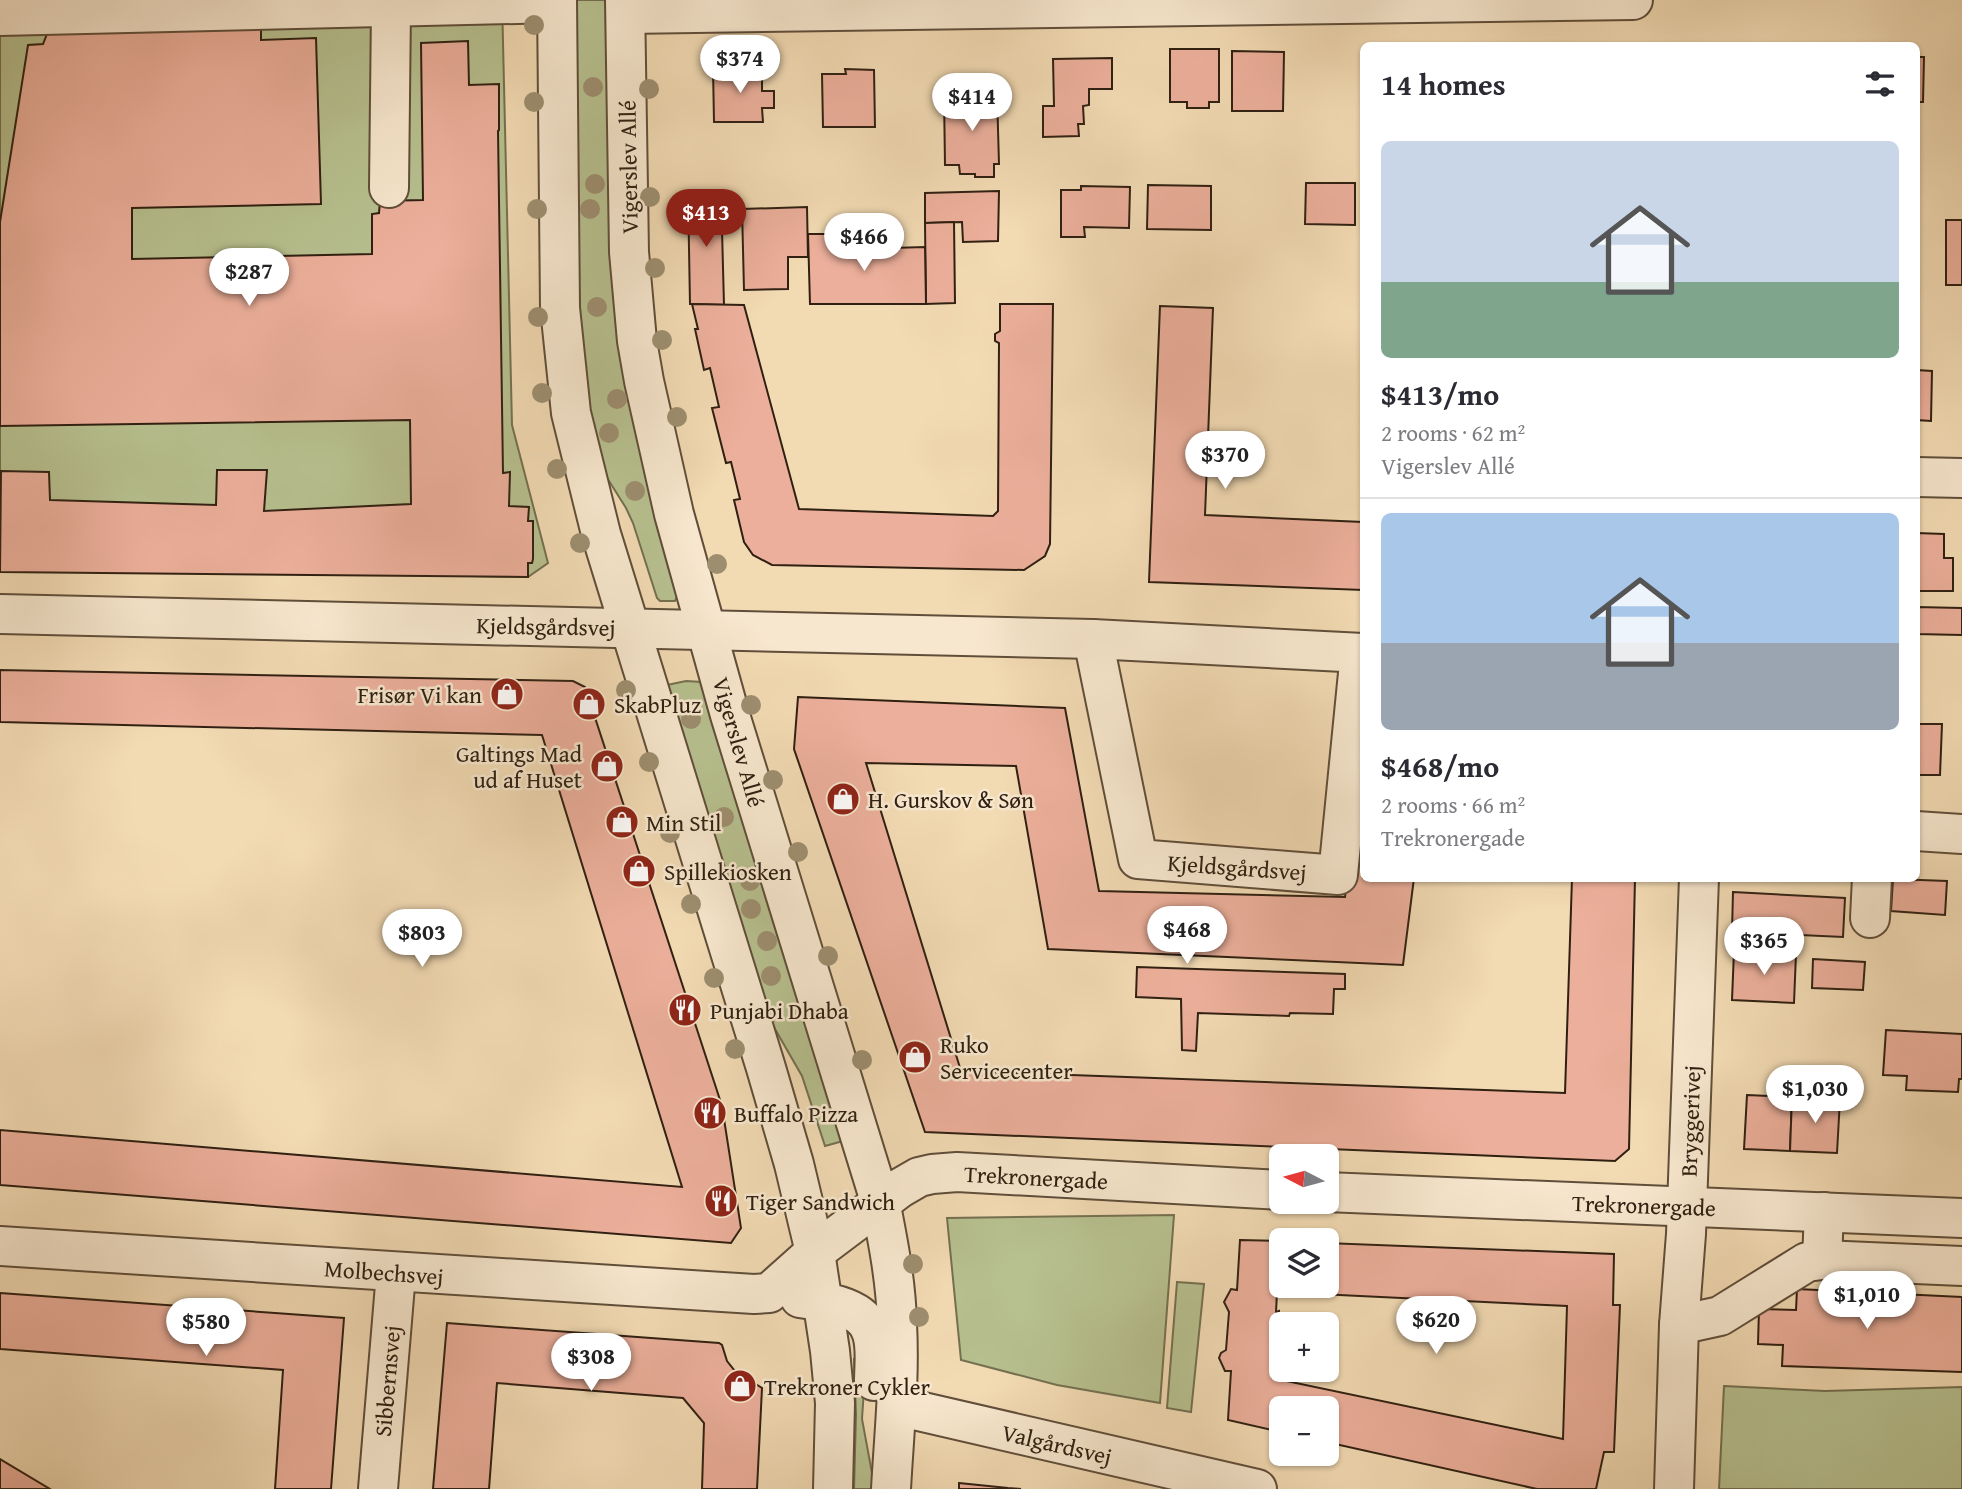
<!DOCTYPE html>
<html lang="en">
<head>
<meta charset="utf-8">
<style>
	:root { --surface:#fff; --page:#f2f2f3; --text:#2b2b33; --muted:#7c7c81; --line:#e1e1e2; --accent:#8f2418 }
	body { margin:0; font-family:"Gentium Book Plus",serif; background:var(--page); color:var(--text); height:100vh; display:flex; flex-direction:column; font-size:26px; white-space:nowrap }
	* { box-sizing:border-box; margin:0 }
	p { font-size:23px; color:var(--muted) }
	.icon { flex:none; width:38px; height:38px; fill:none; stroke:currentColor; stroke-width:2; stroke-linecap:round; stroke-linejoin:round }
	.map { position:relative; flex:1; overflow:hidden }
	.details { position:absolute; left:1360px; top:42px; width:560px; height:840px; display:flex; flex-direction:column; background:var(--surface); border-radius:10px; box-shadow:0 2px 5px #0004 }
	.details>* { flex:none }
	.needle { width:46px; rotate:276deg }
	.fabs { position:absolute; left:1269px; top:1144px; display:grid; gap:14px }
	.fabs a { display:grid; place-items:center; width:70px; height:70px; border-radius:10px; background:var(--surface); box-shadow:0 2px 5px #0004; font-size:35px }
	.price { position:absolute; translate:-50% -60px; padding:0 16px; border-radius:24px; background:#fff; color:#222; font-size:23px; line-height:46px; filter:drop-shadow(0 2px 4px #0008) }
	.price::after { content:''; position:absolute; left:50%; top:42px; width:21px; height:16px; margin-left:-10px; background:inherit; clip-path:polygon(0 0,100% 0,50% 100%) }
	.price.selected { background:var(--accent); color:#fff }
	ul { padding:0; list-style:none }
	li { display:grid; align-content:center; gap:14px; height:371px; padding:0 21px }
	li+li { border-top:2px solid var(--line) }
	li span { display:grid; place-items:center; height:217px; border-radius:10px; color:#555 }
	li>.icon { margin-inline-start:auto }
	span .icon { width:126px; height:126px; fill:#fffc; stroke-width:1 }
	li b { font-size:30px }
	h2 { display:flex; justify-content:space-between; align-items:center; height:84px; padding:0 21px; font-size:30px }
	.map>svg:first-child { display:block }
</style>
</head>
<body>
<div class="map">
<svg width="1962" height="1489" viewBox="0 0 1962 1489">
	<rect width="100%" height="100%" fill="#f2dab3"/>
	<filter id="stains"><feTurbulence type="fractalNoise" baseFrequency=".00286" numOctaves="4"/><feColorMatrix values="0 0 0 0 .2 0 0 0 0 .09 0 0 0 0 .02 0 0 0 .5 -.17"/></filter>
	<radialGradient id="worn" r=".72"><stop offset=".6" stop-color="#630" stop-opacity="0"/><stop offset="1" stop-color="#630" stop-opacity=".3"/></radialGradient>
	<g fill="#b7c08f" stroke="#747050" stroke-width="2">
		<polygon points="0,0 502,0 512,425 548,563 528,577 0,567"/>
		<polygon points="574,0 608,0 678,595 675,601 660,601 657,598 633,523 626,508 604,473 593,441 580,342"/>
		<polygon points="686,681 702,682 843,1141 825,1146 802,1076 771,1022 667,685"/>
		<polygon points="1174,1215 1160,1403 1057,1385 961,1360 947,1218"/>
		<polygon points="1177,1282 1204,1284 1191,1412 1167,1408"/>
		<polygon points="854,1359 866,1360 862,1419 872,1473 872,1489 854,1489 856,1414"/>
		<polygon points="1724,1386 1825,1391 1962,1387 1962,1489 1719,1489"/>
	</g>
	<g fill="#ecaf9b" stroke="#302012" stroke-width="2" fill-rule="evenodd">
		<polygon points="261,24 261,40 316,38 321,204 132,208 132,259 372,254 372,214 379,213 380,201 423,200 421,43 468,41 469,85 499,84 499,130 498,131 503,473 510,472 509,506 529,507 528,521 533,521 533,559 532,563 528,563 528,577 0,572 1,471 49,472 50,500 216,505 217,470 267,470 264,511 411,504 410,420 0,426 0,222 28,45 43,44 49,29"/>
		<polygon points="1170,49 1219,49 1219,102 1209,102 1209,108 1187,108 1187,102 1170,102"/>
		<polygon points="1232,51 1284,52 1283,111 1232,111"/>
		<polygon points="1916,57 1924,57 1923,102 1916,102"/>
		<polygon points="1112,58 1112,89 1089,89 1089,105 1083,106 1084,124 1078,124 1079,136 1043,137 1043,106 1054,106 1053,59"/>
		<polygon points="713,68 762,68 762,91 774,91 774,108 762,108 763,122 714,122"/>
		<polygon points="845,69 874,70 875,127 823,127 822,74 846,74"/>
		<polygon points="944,94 997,94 999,164 994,164 994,177 975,177 975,174 960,174 959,165 945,165"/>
		<polygon points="1306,183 1355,183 1355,225 1305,224"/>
		<polygon points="1148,185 1211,186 1211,230 1147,229"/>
		<polygon points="1081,186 1130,187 1129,228 1084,227 1085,237 1061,237 1061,190 1081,190"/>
		<polygon points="999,191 998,241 963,242 962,222 925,223 925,193"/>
		<polygon points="721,192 724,305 690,304 688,193"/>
		<polygon points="807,207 808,257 788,257 788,289 744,290 742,209"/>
		<rect x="1946" y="220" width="16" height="65"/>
		<polygon points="954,222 955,303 926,304 925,223"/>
		<polygon points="808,234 857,234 857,249 925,247 926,304 810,304"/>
		<polygon points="692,304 744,305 799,509 993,516 998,511 999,343 995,341 995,334 1000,331 1000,304 1053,304 1050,544 1045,556 1024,570 772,565 753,555 744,542 734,500 740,499 731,462 726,463 712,408 719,407 710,368 704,370 695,329 698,329"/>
		<polygon points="1160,306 1213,308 1205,515 1363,522 1363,590 1149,582"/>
		<polygon points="1916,370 1932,371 1931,421 1916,420"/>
		<polygon points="1916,533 1944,534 1944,558 1953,558 1953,591 1916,591"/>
		<polygon points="1916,607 1962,608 1962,635 1916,634"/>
		<polygon points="0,670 573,681 585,687 722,1106 741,1228 731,1243 0,1185 0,1130 682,1187 542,735 0,722"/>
		<polygon points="798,697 1065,708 1099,891 1345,897 1363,760 1363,878 1414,878 1403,965 1048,949 1016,766 866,763 961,1071 1565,1093 1572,878 1635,878 1629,1149 1615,1161 925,1132 794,749"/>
		<polygon points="1916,724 1942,724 1940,775 1916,775"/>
		<polygon points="1893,879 1947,881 1945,915 1891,911"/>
		<polygon points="1733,892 1845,898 1843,937 1732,932"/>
		<polygon points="1734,951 1796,954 1794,1003 1732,1000"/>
		<polygon points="1813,959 1865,962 1863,990 1812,988"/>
		<polygon points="1137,967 1345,974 1345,989 1334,989 1333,1014 1290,1013 1289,1016 1198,1013 1196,1051 1182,1050 1181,999 1136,997"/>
		<polygon points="1886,1030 1962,1034 1962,1079 1959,1079 1958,1092 1906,1090 1907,1076 1883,1075"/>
		<polygon points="1747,1095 1792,1097 1790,1151 1744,1149"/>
		<polygon points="1792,1097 1840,1099 1837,1153 1790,1151"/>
		<path d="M1240 1240 1281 1241V1286H1326V1243L1614 1254 1613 1305H1620L1614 1452H1604L1596 1489H1537L1326 1442V1409H1281V1432L1228 1420 1231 1371H1225L1219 1358 1221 1353 1226 1350 1229 1312 1224 1302 1231 1289 1237 1290ZM1277 1292 1567 1306 1563 1439 1272 1378 1274 1355H1277L1279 1311 1276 1312Z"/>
		<polygon points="1797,1289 1962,1297 1962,1372 1782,1366 1783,1345 1758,1344 1759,1309 1796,1310"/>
		<polygon points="0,1293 344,1318 331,1489 275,1489 283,1370 0,1349"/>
		<polygon points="447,1323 719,1343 722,1345 727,1361 735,1371 762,1388 757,1489 702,1489 704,1423 683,1398 497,1383 489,1489 433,1489"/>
		<polygon points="0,1459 50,1489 0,1489"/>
		<polygon points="959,1483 1008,1488 1021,1489 959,1489"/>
	</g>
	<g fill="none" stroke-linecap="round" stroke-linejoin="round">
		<defs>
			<g id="minor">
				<polyline points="557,0 560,308 571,413 601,534 766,1068 794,1164 815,1252 830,1351 835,1403 833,1489"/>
				<path d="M625 0 629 252 637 341 644 381 674 514 730 715 880 1201C888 1241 896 1282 897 1323 900 1379 894 1434 891 1489"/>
				<polyline points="626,14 1633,0"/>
				<polyline points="0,16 557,3"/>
				<polyline points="389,188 391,7"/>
				<polyline points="1916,477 1962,478"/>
				<polyline points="0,614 1093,639 1363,653"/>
				<polyline points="1093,639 1138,859 1338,875 1360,653"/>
				<polyline points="1916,831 1962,834"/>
				<polyline points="1870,918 1872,878"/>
				<polyline points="1326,1192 1962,1218"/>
				<polyline points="0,1246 754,1294 769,1293 815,1252 900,1188 919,1177 932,1174 957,1172 1281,1190"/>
				<polyline points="1822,1260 1962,1266"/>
				<path d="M800 1298C823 1302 862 1305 871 1331 877 1346 874 1365 874 1381"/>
				<polyline points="1679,1325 1720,1316 1807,1262 1822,1260 1824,1212"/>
				<polyline points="897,1406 1257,1489"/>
				<polyline points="378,1489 396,1273"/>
				<polyline points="1674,1489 1679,1325 1686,1234 1699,878"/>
			</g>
		</defs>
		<use href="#minor" stroke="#604e3a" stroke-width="42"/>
		<use href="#minor" stroke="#f7e7ce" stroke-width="38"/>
	</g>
	<g fill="#9d8e6f">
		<circle cx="534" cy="25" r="10"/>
		<circle cx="593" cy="87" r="10"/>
		<circle cx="649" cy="89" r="10"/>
		<circle cx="534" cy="102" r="10"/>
		<circle cx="595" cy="184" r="10"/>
		<circle cx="650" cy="197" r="10"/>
		<circle cx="537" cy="209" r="10"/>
		<circle cx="590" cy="209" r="10"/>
		<circle cx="655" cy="268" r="10"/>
		<circle cx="597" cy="307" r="10"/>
		<circle cx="538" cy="317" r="10"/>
		<circle cx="662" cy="340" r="10"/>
		<circle cx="542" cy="393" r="10"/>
		<circle cx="617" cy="399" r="10"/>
		<circle cx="677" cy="417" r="10"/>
		<circle cx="609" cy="433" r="10"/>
		<circle cx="557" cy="469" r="10"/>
		<circle cx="635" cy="491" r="10"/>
		<circle cx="580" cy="543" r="10"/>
		<circle cx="717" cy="564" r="10"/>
		<circle cx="626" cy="690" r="10"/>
		<circle cx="751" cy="705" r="10"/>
		<circle cx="691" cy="719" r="10"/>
		<circle cx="649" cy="762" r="10"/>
		<circle cx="773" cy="780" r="10"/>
		<circle cx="724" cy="817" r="10"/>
		<circle cx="670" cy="833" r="10"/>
		<circle cx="798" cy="852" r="10"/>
		<circle cx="750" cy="881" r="10"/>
		<circle cx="691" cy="904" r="10"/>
		<circle cx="751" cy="909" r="10"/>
		<circle cx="767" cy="941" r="10"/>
		<circle cx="828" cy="956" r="10"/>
		<circle cx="771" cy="976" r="10"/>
		<circle cx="714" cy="978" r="10"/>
		<circle cx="735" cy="1049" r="10"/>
		<circle cx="862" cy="1060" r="10"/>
		<circle cx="913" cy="1264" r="10"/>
		<circle cx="919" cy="1317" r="10"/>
	</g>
	<defs>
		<symbol id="shop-disc" viewBox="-11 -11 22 22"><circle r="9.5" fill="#8f2418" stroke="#f7e7ce"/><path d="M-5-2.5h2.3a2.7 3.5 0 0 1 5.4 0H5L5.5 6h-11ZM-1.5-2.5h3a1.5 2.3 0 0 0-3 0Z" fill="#fff"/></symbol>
		<symbol id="restaurant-disc" viewBox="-11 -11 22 22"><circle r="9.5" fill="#8f2418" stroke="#f7e7ce"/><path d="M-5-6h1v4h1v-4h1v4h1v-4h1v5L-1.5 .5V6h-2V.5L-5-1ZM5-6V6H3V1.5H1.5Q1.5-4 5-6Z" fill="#fff"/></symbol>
	</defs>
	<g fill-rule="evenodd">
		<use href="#shop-disc" x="488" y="675" width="38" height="38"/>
		<use href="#shop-disc" x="570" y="685" width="38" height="38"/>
		<use href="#shop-disc" x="588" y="747" width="38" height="38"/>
		<use href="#shop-disc" x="824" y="780" width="38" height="38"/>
		<use href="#shop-disc" x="603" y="803" width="38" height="38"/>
		<use href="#shop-disc" x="620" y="852" width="38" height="38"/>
		<use href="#restaurant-disc" x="666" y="991" width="38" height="38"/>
		<use href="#shop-disc" x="896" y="1038" width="38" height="38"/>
		<use href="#restaurant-disc" x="691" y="1094" width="38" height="38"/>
		<use href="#restaurant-disc" x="702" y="1182" width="38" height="38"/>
		<use href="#shop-disc" x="721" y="1367" width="38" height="38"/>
	</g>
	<g text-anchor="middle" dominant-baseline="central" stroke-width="5" stroke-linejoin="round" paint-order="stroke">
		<g font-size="23" fill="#302012" stroke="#f7e7ce">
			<text transform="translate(628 167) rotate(-91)">Vigerslev Allé</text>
			<text transform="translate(546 626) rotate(1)">Kjeldsgårdsvej</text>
			<text transform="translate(739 742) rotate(74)">Vigerslev Allé</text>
			<text transform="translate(1237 867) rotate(4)">Kjeldsgårdsvej</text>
			<text transform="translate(1690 1121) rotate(-88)">Bryggerivej</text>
			<text transform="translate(1036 1177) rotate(3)">Trekronergade</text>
			<text transform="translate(1644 1205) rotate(2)">Trekronergade</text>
			<text transform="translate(384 1272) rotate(4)">Molbechsvej</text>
			<text transform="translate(387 1381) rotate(-85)">Sibbernsvej</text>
			<text transform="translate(1057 1444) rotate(13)">Valgårdsvej</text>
		</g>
		<g font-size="23" fill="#302012" stroke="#f7e7ce" text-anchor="start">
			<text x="482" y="694" text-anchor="end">Frisør Vi kan</text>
			<text x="614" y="704">SkabPluz</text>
			<text x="582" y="753" text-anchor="end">Galtings Mad<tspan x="582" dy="26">ud af Huset</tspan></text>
			<text x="868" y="799">H. Gurskov &amp; Søn</text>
			<text x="646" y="822">Min Stil</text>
			<text x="664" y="871">Spillekiosken</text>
			<text x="710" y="1010">Punjabi Dhaba</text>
			<text x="940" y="1044">Ruko<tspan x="940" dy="26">Servicecenter</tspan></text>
			<text x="734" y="1113">Buffalo Pizza</text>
			<text x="746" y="1201">Tiger Sandwich</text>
			<text x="764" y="1386">Trekroner Cykler</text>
		</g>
	</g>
	<rect width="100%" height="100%" filter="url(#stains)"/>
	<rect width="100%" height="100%" fill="url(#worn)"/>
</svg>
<div class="fabs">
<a><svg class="needle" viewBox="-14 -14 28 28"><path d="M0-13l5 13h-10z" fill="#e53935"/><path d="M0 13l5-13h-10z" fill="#7c7c81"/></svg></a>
<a><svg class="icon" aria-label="layers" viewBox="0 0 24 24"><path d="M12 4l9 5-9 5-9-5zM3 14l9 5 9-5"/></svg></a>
<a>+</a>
<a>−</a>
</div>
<b class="price" style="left:740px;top:95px">$374</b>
<b class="price" style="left:972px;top:133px">$414</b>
<b class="price selected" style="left:706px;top:249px">$413</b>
<b class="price" style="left:864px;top:273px">$466</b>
<b class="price" style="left:249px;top:308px">$287</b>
<b class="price" style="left:1225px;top:491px">$370</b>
<b class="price" style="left:1187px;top:966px">$468</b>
<b class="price" style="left:422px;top:969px">$803</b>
<b class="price" style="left:1764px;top:977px">$365</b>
<b class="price" style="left:1815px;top:1125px">$1,030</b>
<b class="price" style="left:1867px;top:1331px">$1,010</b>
<b class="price" style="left:1436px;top:1356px">$620</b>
<b class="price" style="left:206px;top:1358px">$580</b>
<b class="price" style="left:591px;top:1393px">$308</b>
<section class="details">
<h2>14 homes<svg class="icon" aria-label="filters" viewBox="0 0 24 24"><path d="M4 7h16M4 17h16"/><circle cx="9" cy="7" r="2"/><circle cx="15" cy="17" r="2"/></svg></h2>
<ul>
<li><span style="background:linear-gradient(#c9d6e8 65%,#7fa58c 0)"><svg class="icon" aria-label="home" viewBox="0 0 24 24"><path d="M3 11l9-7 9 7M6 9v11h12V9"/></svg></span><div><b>$413/mo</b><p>2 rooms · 62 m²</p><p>Vigerslev Allé</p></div></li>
<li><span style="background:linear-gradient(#a9c7e8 60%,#9aa5b1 0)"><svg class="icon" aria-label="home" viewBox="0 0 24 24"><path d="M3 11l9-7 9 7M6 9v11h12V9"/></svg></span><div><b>$468/mo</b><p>2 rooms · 66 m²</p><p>Trekronergade</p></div></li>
</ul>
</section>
</div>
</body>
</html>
